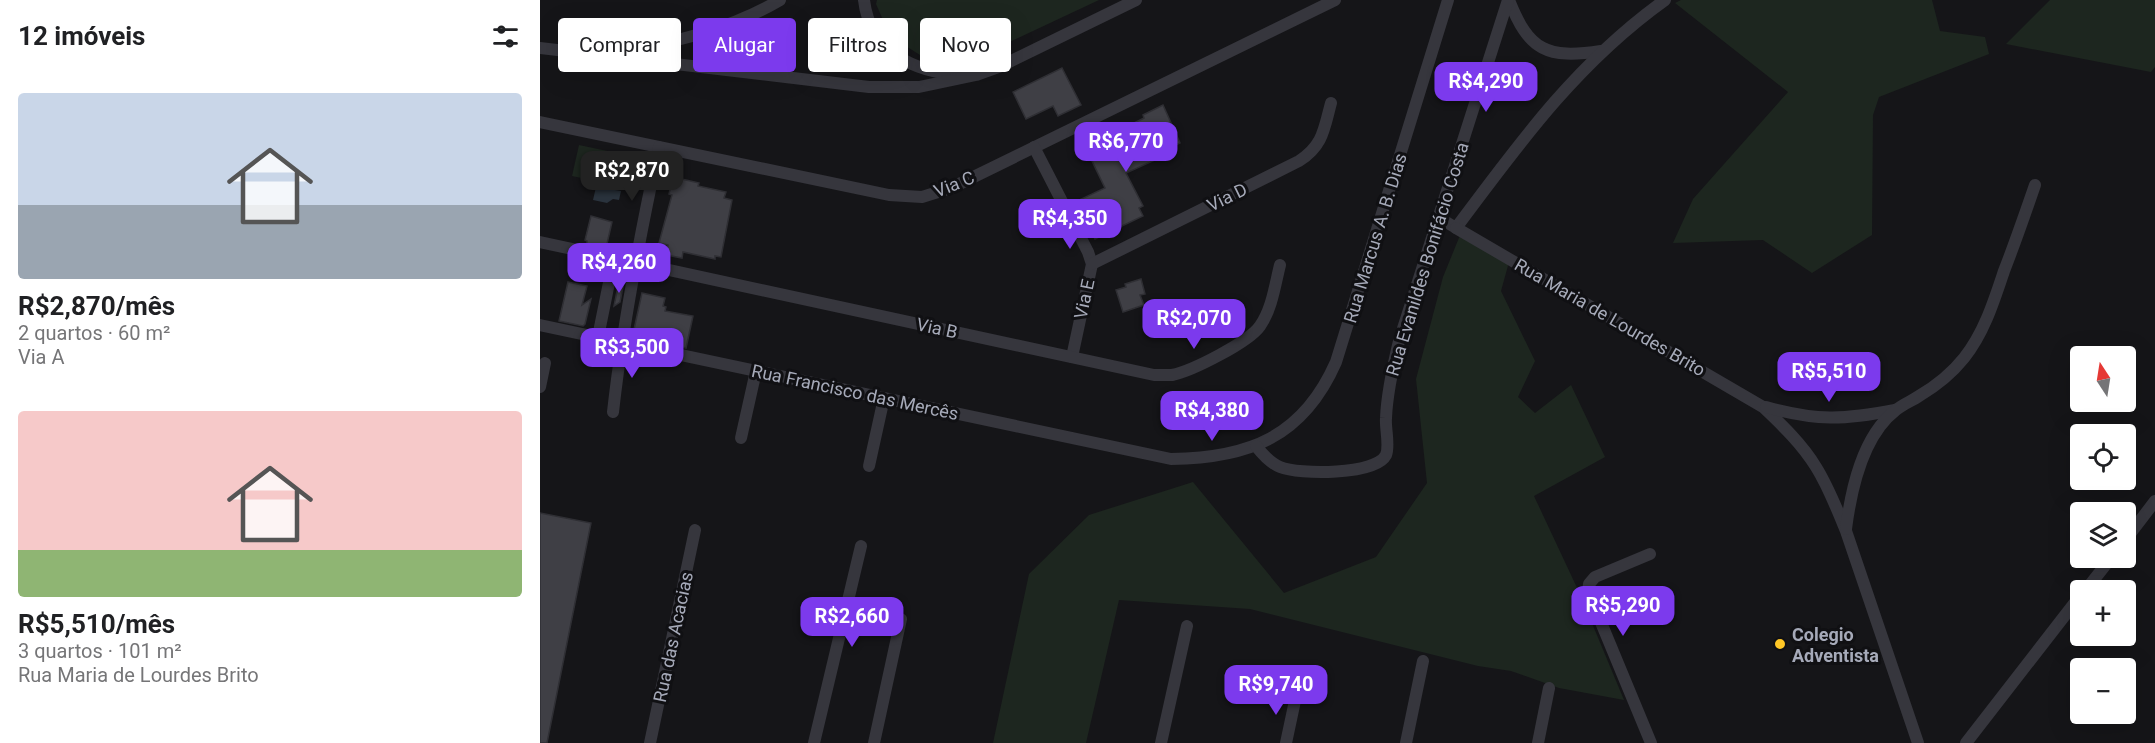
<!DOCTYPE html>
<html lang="pt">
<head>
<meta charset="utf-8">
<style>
	:root { --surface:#fff; --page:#f2f2f2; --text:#202124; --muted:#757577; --accent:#7c3aed }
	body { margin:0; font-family:Roboto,sans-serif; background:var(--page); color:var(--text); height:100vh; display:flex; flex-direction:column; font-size:22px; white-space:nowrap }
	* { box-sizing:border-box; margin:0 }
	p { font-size:20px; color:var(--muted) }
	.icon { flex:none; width:33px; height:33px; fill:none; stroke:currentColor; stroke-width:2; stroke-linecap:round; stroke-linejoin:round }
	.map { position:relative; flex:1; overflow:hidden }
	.drawer { display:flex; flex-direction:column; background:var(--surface); width:540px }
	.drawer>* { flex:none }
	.banner { position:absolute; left:18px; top:18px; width:570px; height:54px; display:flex; gap:12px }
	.needle { width:39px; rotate:348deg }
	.buttons { position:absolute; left:1530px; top:346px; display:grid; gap:12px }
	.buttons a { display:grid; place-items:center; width:66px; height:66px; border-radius:6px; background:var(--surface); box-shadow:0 6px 24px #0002; font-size:30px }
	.price { position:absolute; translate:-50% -51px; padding:0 14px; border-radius:12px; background:var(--accent); color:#fff; font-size:20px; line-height:39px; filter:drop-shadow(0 2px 3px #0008) }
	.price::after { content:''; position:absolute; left:50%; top:36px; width:18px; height:14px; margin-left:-9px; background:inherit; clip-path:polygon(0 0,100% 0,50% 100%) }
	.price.selected { background:#222; color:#fff }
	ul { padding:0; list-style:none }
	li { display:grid; align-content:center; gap:12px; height:318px; padding:0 18px }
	li span { display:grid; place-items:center; height:186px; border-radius:6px; color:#555 }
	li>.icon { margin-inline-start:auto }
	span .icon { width:108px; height:108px; fill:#fffc; stroke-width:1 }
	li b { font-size:26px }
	h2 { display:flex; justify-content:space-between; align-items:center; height:72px; padding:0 18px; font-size:26px }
	.tag { padding:0 21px; border-radius:6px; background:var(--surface); box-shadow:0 6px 24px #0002; font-size:21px; line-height:54px }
	.tag.selected { background:var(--accent); color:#fff }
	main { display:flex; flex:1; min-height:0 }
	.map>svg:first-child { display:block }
</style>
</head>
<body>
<main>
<section class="drawer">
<h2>12 imóveis<svg class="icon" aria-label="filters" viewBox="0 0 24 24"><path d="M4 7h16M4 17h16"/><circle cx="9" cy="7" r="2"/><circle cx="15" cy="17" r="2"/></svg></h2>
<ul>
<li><span style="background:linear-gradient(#c9d6e8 60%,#9aa5b1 0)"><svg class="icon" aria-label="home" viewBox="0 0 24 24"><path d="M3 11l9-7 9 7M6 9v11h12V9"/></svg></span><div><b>R$2,870/mês</b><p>2 quartos · 60 m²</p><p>Via A</p></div></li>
<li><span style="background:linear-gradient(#f6c9c9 75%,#8fb573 0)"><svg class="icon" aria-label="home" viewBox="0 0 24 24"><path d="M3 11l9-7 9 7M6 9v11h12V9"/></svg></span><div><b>R$5,510/mês</b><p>3 quartos · 101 m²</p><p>Rua Maria de Lourdes Brito</p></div></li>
</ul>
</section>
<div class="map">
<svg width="1615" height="743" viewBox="0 0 1615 743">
	<rect width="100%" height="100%" fill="#151518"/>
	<g fill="#1d261f">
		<polygon points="337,0 559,0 427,62 380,55 350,36 336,4"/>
		<polygon points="1141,0 1392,0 1400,31 1445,37 1449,54 1339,97 1333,115 1332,235 1272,273 1223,240 1133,243 1153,199 1248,92 1135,3"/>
		<polygon points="1510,0 1615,0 1615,67 1611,72 1466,44"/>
		<polygon points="39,145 91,156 84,187 32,176"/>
		<polygon points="923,228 969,262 961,291 995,361 978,397 995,413 1031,385 1065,457 994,496 1039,592 1084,700 1019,688 971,671 938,666 710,609 579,600 546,743 453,743 489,574 549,515 653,482 744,593 836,557 887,483 876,379 903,277"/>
	</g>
	<polygon fill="#2a333d" points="56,187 81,191 79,200 73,199 67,203 53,200"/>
	<g fill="#3f3f45" stroke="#2f2f34" stroke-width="1.5">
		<polygon points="522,68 541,105 518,116 513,106 486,119 473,92"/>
		<polygon points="623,105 640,143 613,156 615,160 586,173 603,206 599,208 603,216 555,239 537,201 565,188 552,161 583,147 576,132 604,118 603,115"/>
		<polygon points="133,177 159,183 158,186 186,192 184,198 192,200 181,257 175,256 175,259 143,252 142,258 126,255 128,245 119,243 132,195 129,194"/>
		<polygon points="51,216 72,222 66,248 47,244 47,241 45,240"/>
		<polygon points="601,279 605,294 600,295 604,305 583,312 576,290 586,287 585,284"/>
		<polygon points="79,281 83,287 80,302 74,306"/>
		<polygon points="28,282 47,286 42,305 51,299 45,324 43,326 19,321"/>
		<polygon points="102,293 125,298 123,306 126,307 125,311 153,316 146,348 106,339 107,337 93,334"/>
		<polygon points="0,513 51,523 7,743 0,743"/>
	</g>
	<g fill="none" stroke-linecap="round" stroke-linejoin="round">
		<g stroke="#36363d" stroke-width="12">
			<path d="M324 0C330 52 375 73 423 75"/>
			<path d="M969 0C989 51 1007 59 1061 51"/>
			<polyline points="0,48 329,87 379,87 436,75 461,66 596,0"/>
			<path d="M77 53C134 42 189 30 240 0"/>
			<polyline points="0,122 349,195 382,197 411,188 795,0"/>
			<polyline points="494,147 548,252 552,264 532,357"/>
			<path d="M898 217 916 228C980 142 1037 63 1125 0"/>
			<path d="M916 228 1223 407C1242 425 1262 444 1276 467 1288 486 1297 509 1306 531L1378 743"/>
			<path d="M0 242 614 375C620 375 626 375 632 375 652 371 709 342 720 326 732 309 735 285 740 265"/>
			<path d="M552 264 759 161C783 146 784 129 791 103"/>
			<path d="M0 325 631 459C709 458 763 437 796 362L908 0"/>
			<polyline points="58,337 74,258"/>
			<polyline points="0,387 5,363"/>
			<path d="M1226 407C1277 421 1303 420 1355 410"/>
			<path d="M73 412C83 322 100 235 119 147"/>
			<polyline points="201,438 216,371"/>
			<path d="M716 446C723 455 730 463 740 467 759 475 836 475 846 455 850 445 845 429 846 418 847 392 853 366 859 341L968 0"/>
			<polyline points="329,466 344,398"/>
			<path d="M1306 529C1311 490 1322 436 1356 410 1363 404 1372 401 1379 396 1396 386 1412 373 1424 358 1444 333 1454 301 1464 271 1475 243 1485 214 1495 185"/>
			<polyline points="1586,539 1615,501"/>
			<polyline points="1110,554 1055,577 1049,584 1048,591 1111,743"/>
			<polyline points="1545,591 1571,558"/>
			<polyline points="110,743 155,530"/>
			<polyline points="274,743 321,546"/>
			<polyline points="334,743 361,619"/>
			<polyline points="621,743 647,626"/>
			<polyline points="746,743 756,696"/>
			<polyline points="866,743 883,661"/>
			<polyline points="998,743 1009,688"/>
			<polyline points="1426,743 1540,596"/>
		</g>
	</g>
	<circle fill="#ffc726" stroke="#101013" stroke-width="2" cx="1240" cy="644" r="6"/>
	<g text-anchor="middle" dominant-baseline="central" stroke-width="6" stroke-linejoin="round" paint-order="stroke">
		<g font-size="18" fill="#a6aab9" stroke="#101013">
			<text transform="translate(414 184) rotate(-22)">Via C</text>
			<text transform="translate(687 197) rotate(-26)">Via D</text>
			<text transform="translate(835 238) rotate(-73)">Rua Marcus A. B. Dias</text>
			<text transform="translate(887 259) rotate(-73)">Rua Evanildes Bonifácio Costa</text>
			<text transform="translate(544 299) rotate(-78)">Via E</text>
			<text transform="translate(1070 317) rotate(30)">Rua Maria de Lourdes Brito</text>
			<text transform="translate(397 328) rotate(12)">Via B</text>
			<text transform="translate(315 392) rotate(12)">Rua Francisco das Mercês</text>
			<text transform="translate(133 637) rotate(-78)">Rua das Acacias</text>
		</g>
		<g font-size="18" font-weight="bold" fill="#a6aab9" stroke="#101013" text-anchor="start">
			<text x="1252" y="634">Colegio<tspan x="1252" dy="21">Adventista</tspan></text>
		</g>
	</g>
</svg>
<div class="buttons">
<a><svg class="needle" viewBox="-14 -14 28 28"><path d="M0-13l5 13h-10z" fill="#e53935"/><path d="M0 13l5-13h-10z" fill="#757577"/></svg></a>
<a><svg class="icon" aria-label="locate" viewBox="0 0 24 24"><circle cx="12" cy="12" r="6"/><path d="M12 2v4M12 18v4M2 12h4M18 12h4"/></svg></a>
<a><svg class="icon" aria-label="layers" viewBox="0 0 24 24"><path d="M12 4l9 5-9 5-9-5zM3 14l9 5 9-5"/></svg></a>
<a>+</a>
<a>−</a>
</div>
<b class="price" style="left:946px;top:113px">R$4,290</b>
<b class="price" style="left:586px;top:173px">R$6,770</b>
<b class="price selected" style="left:92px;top:202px">R$2,870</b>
<b class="price" style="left:530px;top:250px">R$4,350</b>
<b class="price" style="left:79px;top:294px">R$4,260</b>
<b class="price" style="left:654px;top:350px">R$2,070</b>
<b class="price" style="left:92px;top:379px">R$3,500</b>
<b class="price" style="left:1289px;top:403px">R$5,510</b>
<b class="price" style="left:672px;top:442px">R$4,380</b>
<b class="price" style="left:1083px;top:637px">R$5,290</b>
<b class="price" style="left:312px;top:648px">R$2,660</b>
<b class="price" style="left:736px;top:716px">R$9,740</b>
<div class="banner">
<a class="tag">Comprar</a>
<a class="tag selected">Alugar</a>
<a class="tag">Filtros</a>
<a class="tag">Novo</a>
</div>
</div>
</main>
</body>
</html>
